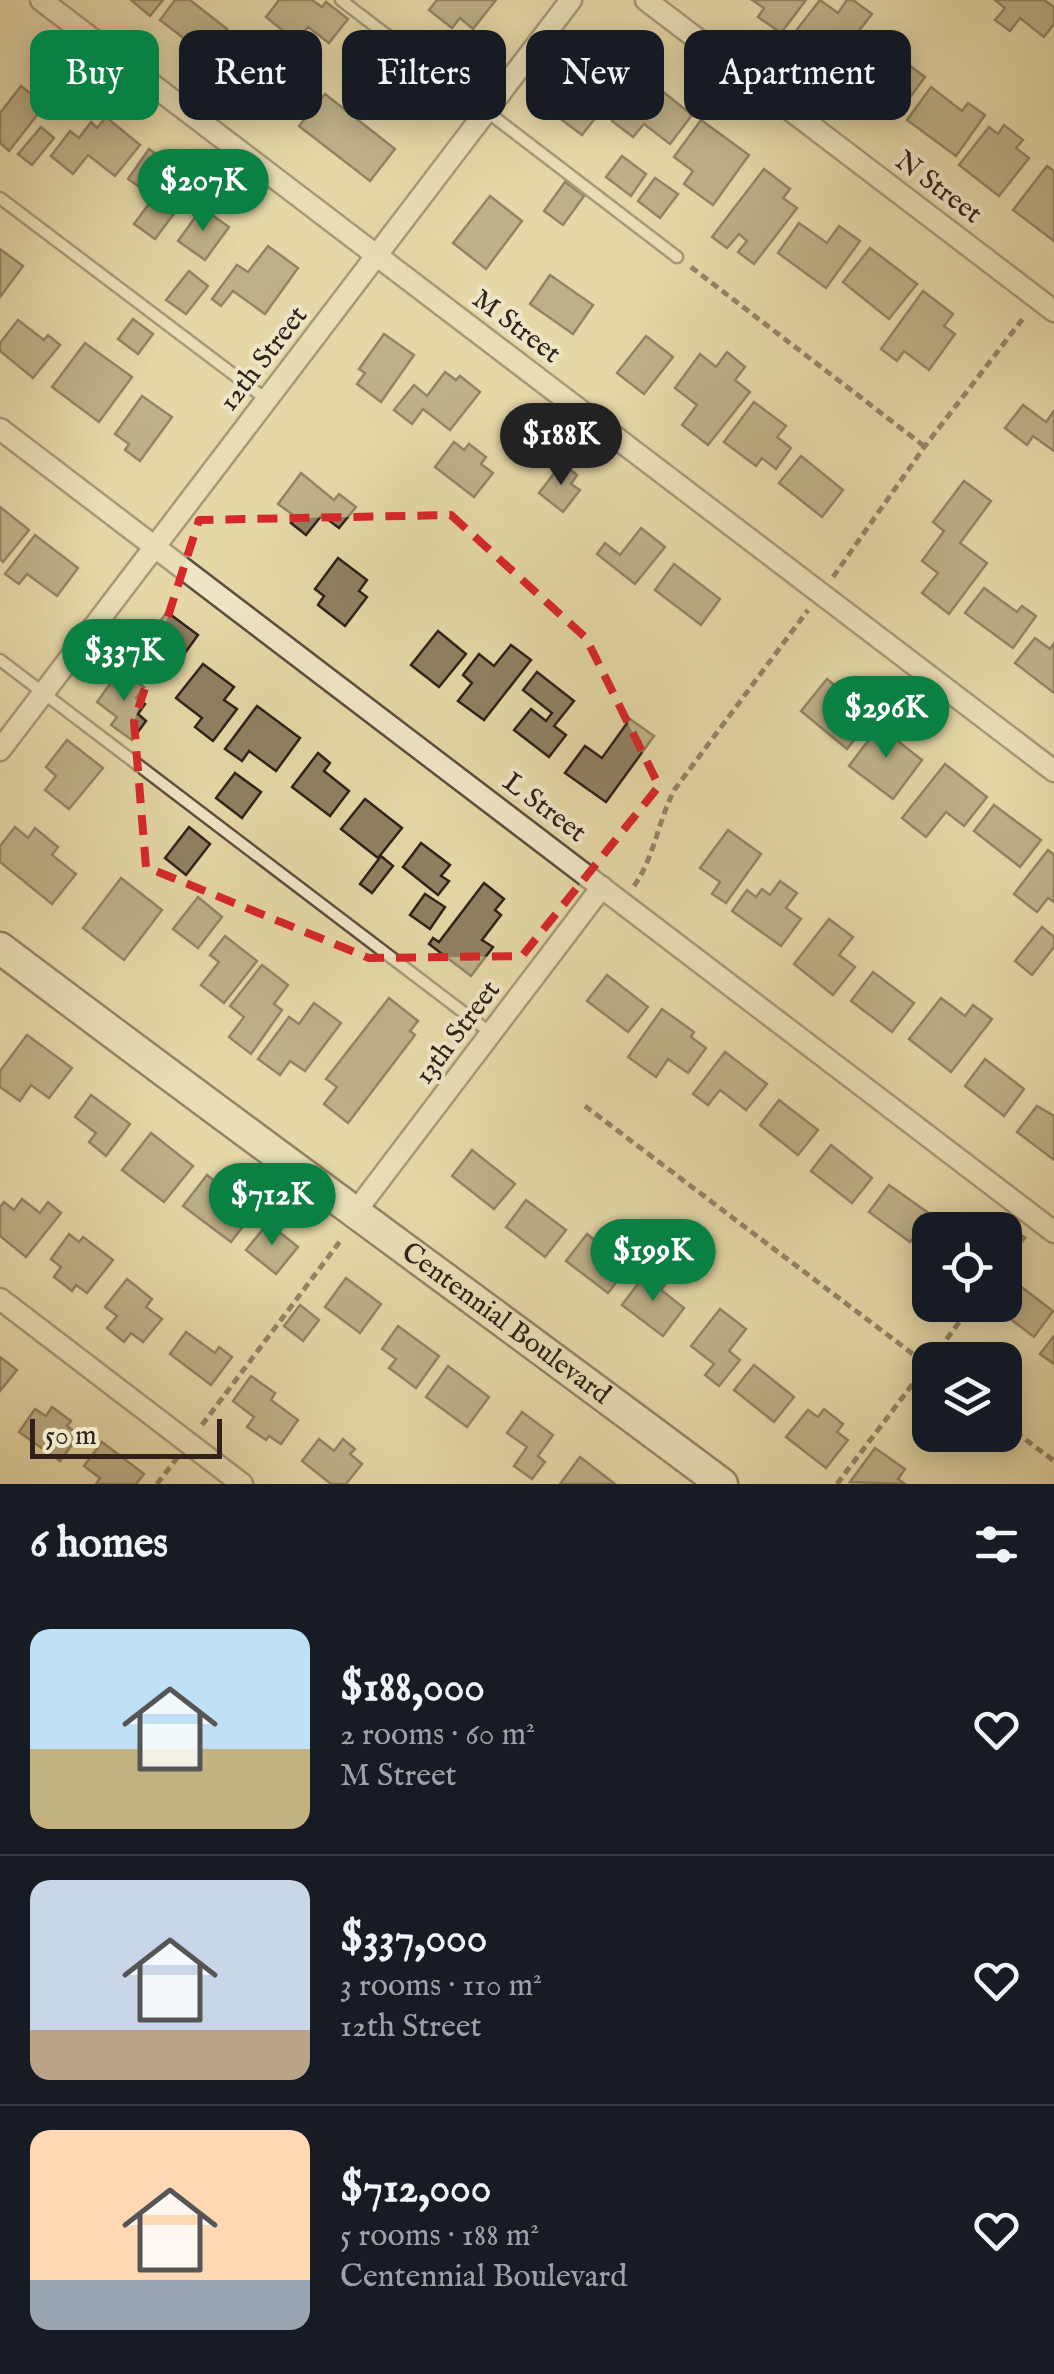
<!DOCTYPE html>
<html lang="en">
<head>
<meta charset="utf-8">
<style>
	:root { --surface:#171b24; --page:#20242c; --text:#f1f3f6; --muted:#9ea1a6; --line:#363941; --accent:#0b8043 }
	body { margin:0; font-family:"IM FELL English",serif; background:var(--page); color:var(--text); height:100vh; display:flex; flex-direction:column; font-size:38px; white-space:nowrap }
	* { box-sizing:border-box; margin:0 }
	p { font-size:32px; color:var(--muted) }
	.icon { flex:none; width:55px; height:55px; fill:none; stroke:currentColor; stroke-width:2; stroke-linecap:round; stroke-linejoin:round }
	.map { position:relative; height:1484px; overflow:hidden }
	.side { display:flex; flex-direction:column; background:var(--surface); flex:1 }
	.side>* { flex:none }
	.hud { position:absolute; left:30px; top:30px; width:995px; height:90px; display:flex; gap:20px }
	.tools { position:absolute; left:912px; top:1212px; display:grid; gap:20px }
	.tools a { display:grid; place-items:center; width:110px; height:110px; border-radius:20px; background:var(--surface); box-shadow:0 5px 25px #0003; font-size:50px }
	.scale { position:absolute; left:30px; bottom:25px; width:192px; box-sizing:border-box; padding-left:10px; border:5px solid #312118; border-top:0; font-size:28px; line-height:35px; white-space:nowrap; color:#312118; -webkit-text-stroke:8px #eee5c6; paint-order:stroke }
	.price { position:absolute; translate:-50% -85px; padding:0 22px; border-radius:35px; background:var(--accent); color:#fff; font-size:32px; line-height:65px; filter:drop-shadow(0 2px 5px #0008) }
	.price::after { content:''; position:absolute; left:50%; top:60px; width:30px; height:22px; margin-left:-15px; background:inherit; clip-path:polygon(0 0,100% 0,50% 100%) }
	.price.selected { background:#222; color:#fff }
	ul { padding:0; list-style:none }
	li { display:flex; align-items:center; gap:30px; height:250px; padding:0 30px }
	li+li { border-top:2px solid var(--line) }
	li span { display:grid; place-items:center; flex:none; width:280px; height:200px; border-radius:20px; color:#555 }
	li>.icon { margin-inline-start:auto }
	span .icon { width:120px; height:120px; fill:#fffc; stroke-width:1 }
	li b { font-size:42px }
	h2 { display:flex; justify-content:space-between; align-items:center; height:120px; padding:0 30px; font-size:42px }
	.chip { padding:0 35px; border-radius:20px; background:var(--surface); box-shadow:0 5px 25px #0003; font-size:35px; line-height:90px }
	.chip.selected { background:var(--accent); color:#fff }
	.map>svg:first-child { display:block }
</style>
</head>
<body>
<div class="map">
<svg width="1054" height="1484" viewBox="0 0 1054 1484">
	<rect width="100%" height="100%" fill="#e5d7a7"/>
	<filter id="stains"><feTurbulence type="fractalNoise" baseFrequency=".002" numOctaves="4"/><feColorMatrix values="0 0 0 0 .2 0 0 0 0 .09 0 0 0 0 .02 0 0 0 .5 -.17"/></filter>
	<radialGradient id="worn" r=".72"><stop offset=".6" stop-color="#630" stop-opacity="0"/><stop offset="1" stop-color="#630" stop-opacity=".3"/></radialGradient>
	<g fill="#8f8062" stroke="#312118" stroke-width="2.5">
		<polygon points="131,0 163,0 150,16"/>
		<polygon points="175,0 190,0 227,29 207,56 160,20"/>
		<polygon points="279,0 312,0 322,7 326,2 348,19 329,43 308,27 297,42 266,17"/>
		<polygon points="437,0 496,0 473,29 460,18 452,28 429,10"/>
		<polygon points="752,0 806,0 781,33 758,17 764,8"/>
		<polygon points="820,0 838,13 847,0 853,0 872,14 830,68 791,37"/>
		<polygon points="995,0 1044,0 1054,7 1054,24 1044,37 1020,18 1010,31 995,20 1005,8"/>
		<polygon points="247,36 272,55 243,91 218,72"/>
		<polygon points="880,44 925,77 899,112 871,92 866,98 850,86"/>
		<polygon points="608,53 632,71 582,135 558,117"/>
		<polygon points="646,78 692,115 670,144 644,124 633,137 612,121"/>
		<polygon points="21,86 45,105 9,151 0,143 0,113"/>
		<polygon points="931,87 962,111 968,103 985,115 956,156 907,120"/>
		<polygon points="325,94 395,149 370,181 299,126"/>
		<polygon points="106,117 140,145 115,176 88,155 73,174 51,156 70,131 79,138 91,122 97,128"/>
		<polygon points="701,120 749,155 713,205 684,184 693,171 674,157"/>
		<polygon points="1004,125 1023,140 1016,148 1029,158 999,196 959,165 989,127 998,134"/>
		<polygon points="41,127 54,138 32,165 18,154"/>
		<polygon points="149,149 196,184 155,239 134,224 154,197 128,179"/>
		<polygon points="622,156 646,174 631,196 606,177"/>
		<polygon points="1047,166 1054,171 1054,241 1013,210"/>
		<polygon points="764,169 790,189 783,198 797,208 754,264 738,252 747,241 739,234 727,248 712,237"/>
		<polygon points="655,178 678,194 660,218 638,201"/>
		<polygon points="565,182 584,196 563,225 544,211"/>
		<polygon points="490,196 522,221 486,269 453,243"/>
		<polygon points="202,208 229,227 205,260 178,241"/>
		<polygon points="799,223 827,243 839,226 860,241 826,288 778,253"/>
		<polygon points="268,246 298,268 265,314 233,291 221,306 212,299 237,265 248,272"/>
		<polygon points="870,248 917,284 889,319 843,282"/>
		<polygon points="0,249 23,266 0,297"/>
		<polygon points="189,271 208,286 186,314 166,300"/>
		<polygon points="550,275 593,305 573,334 530,304"/>
		<polygon points="923,291 953,314 944,326 955,334 929,370 904,351 897,361 881,349"/>
		<polygon points="133,319 153,334 138,354 118,339"/>
		<polygon points="18,320 44,340 48,335 60,345 33,378 0,351 0,343"/>
		<polygon points="384,334 414,355 381,402 357,384 365,373 359,369"/>
		<polygon points="646,336 673,357 644,394 617,373"/>
		<polygon points="85,343 132,377 99,422 52,387"/>
		<polygon points="727,352 745,367 735,380 750,392 708,445 682,425 697,405 675,388 700,354 716,367"/>
		<polygon points="445,372 456,380 460,376 480,392 450,430 423,409 412,424 394,410 414,385 427,396"/>
		<polygon points="142,396 172,417 140,461 125,450 129,444 115,434"/>
		<polygon points="754,402 786,426 777,437 791,448 776,469 762,458 756,466 724,442"/>
		<polygon points="1023,405 1046,422 1054,411 1054,451 1033,436 1027,445 1005,428"/>
		<polygon points="454,442 464,450 469,444 486,457 481,464 493,473 474,497 435,467"/>
		<polygon points="801,456 843,490 822,517 779,483"/>
		<polygon points="562,463 577,475 571,484 580,490 563,512 539,493"/>
		<polygon points="301,473 334,500 339,494 356,507 339,528 322,515 306,535 291,523 296,517 278,504"/>
		<polygon points="964,481 991,501 960,543 987,563 949,614 922,593 938,573 922,561 944,531 933,522"/>
		<polygon points="0,507 29,530 3,562 0,559"/>
		<polygon points="641,528 665,547 635,584 597,554 605,543 620,555"/>
		<polygon points="35,535 78,568 57,596 27,574 19,584 5,574"/>
		<polygon points="338,558 367,580 359,591 367,597 345,626 318,605 324,596 315,589"/>
		<polygon points="674,564 720,599 701,625 655,590"/>
		<polygon points="984,588 1017,612 1022,606 1036,616 1013,648 965,613"/>
		<polygon points="167,612 198,635 169,675 138,652"/>
		<polygon points="438,631 466,654 439,687 411,665"/>
		<polygon points="1035,638 1050,649 1054,643 1054,693 1015,663"/>
		<polygon points="511,645 531,660 484,720 458,701 472,683 463,675 479,654 494,666"/>
		<polygon points="203,664 234,687 224,700 237,709 213,741 195,727 202,718 176,698"/>
		<polygon points="120,670 144,687 136,698 145,704 138,714 146,721 132,740 111,725 117,717 97,702"/>
		<polygon points="537,672 574,701 554,726 566,735 549,757 514,730 531,709 546,721 552,713 523,690"/>
		<polygon points="827,679 873,716 847,749 801,711"/>
		<polygon points="257,706 300,738 276,771 249,751 242,761 225,749"/>
		<polygon points="630,719 654,736 606,802 565,773 585,746 602,758"/>
		<polygon points="883,721 903,736 899,742 922,760 893,799 849,766"/>
		<polygon points="67,740 103,768 69,809 45,790 56,776 46,767"/>
		<polygon points="318,753 330,763 324,771 349,791 330,816 292,787"/>
		<polygon points="945,764 987,797 964,826 946,812 926,837 902,818"/>
		<polygon points="235,773 261,792 242,818 216,798"/>
		<polygon points="365,799 402,828 378,858 341,829"/>
		<polygon points="994,805 1041,840 1020,867 974,831"/>
		<polygon points="15,827 28,838 35,828 58,847 52,855 76,874 52,904 0,862 0,846"/>
		<polygon points="189,827 210,844 186,875 165,858"/>
		<polygon points="728,830 761,854 726,903 712,894 720,882 700,868"/>
		<polygon points="421,843 450,865 441,876 449,881 438,895 403,867"/>
		<polygon points="1048,850 1054,855 1054,902 1048,898 1037,912 1014,894"/>
		<polygon points="381,856 393,866 372,893 360,884"/>
		<polygon points="121,878 162,910 124,960 83,928"/>
		<polygon points="780,881 797,893 786,908 801,919 781,946 732,911 747,890 756,897 762,889 770,895"/>
		<polygon points="484,883 504,899 495,910 501,915 482,940 493,947 471,976 429,944 433,938 439,942"/>
		<polygon points="425,894 445,907 430,929 410,915"/>
		<polygon points="198,897 222,917 198,948 173,929"/>
		<polygon points="829,919 853,937 839,955 855,967 833,995 794,964"/>
		<polygon points="1042,927 1054,937 1054,947 1032,975 1015,961"/>
		<polygon points="225,936 257,961 224,1003 201,985 219,962 210,955"/>
		<polygon points="262,965 288,985 274,1004 282,1010 251,1054 229,1037 244,1017 230,1006"/>
		<polygon points="873,972 914,1003 892,1032 851,1001"/>
		<polygon points="607,975 648,1007 628,1032 587,1001"/>
		<polygon points="389,998 418,1021 410,1031 415,1035 348,1123 324,1104 337,1087 326,1079"/>
		<polygon points="941,998 965,1016 973,1005 992,1019 951,1072 909,1039"/>
		<polygon points="314,1003 341,1023 305,1071 290,1061 280,1075 258,1059 289,1017 299,1024"/>
		<polygon points="662,1009 694,1032 691,1037 706,1048 688,1073 668,1059 656,1077 628,1057"/>
		<polygon points="27,1035 72,1068 49,1098 31,1085 20,1101 0,1087 0,1071"/>
		<polygon points="725,1052 767,1084 746,1110 720,1090 708,1105 693,1094"/>
		<polygon points="985,1059 1024,1089 1004,1116 965,1086"/>
		<polygon points="91,1095 130,1124 106,1156 89,1142 96,1133 75,1117"/>
		<polygon points="779,1100 818,1130 798,1155 760,1125"/>
		<polygon points="1037,1106 1054,1116 1054,1160 1017,1132"/>
		<polygon points="151,1133 193,1166 164,1202 122,1170"/>
		<polygon points="831,1145 872,1178 852,1203 811,1171"/>
		<polygon points="472,1150 515,1184 494,1209 452,1176"/>
		<polygon points="207,1175 254,1212 231,1242 183,1206"/>
		<polygon points="889,1185 930,1214 910,1242 869,1212"/>
		<polygon points="22,1199 40,1213 48,1202 61,1213 26,1257 0,1236 0,1207 4,1202 14,1210"/>
		<polygon points="526,1200 566,1230 545,1257 506,1227"/>
		<polygon points="268,1223 298,1247 276,1274 246,1250"/>
		<polygon points="69,1234 79,1242 83,1237 113,1260 87,1293 76,1285 72,1291 54,1277 61,1267 51,1259"/>
		<polygon points="587,1234 628,1267 608,1293 566,1261"/>
		<polygon points="649,1269 666,1283 661,1290 684,1308 663,1336 622,1305"/>
		<polygon points="346,1278 381,1304 360,1333 325,1307"/>
		<polygon points="127,1279 152,1299 146,1307 162,1319 143,1342 131,1333 124,1342 107,1328 117,1316 105,1307"/>
		<polygon points="1011,1279 1053,1311 1034,1337 992,1305 1005,1305 1005,1287"/>
		<polygon points="300,1305 319,1320 303,1341 284,1326"/>
		<polygon points="720,1309 746,1329 729,1351 740,1360 719,1386 705,1375 714,1364 691,1346"/>
		<polygon points="398,1326 439,1356 416,1388 389,1368 396,1359 382,1349"/>
		<polygon points="186,1332 215,1353 219,1347 232,1357 211,1385 170,1354"/>
		<polygon points="1054,1336 1054,1364 1040,1354"/>
		<polygon points="0,1357 17,1370 0,1391"/>
		<polygon points="754,1365 794,1397 774,1422 734,1390"/>
		<polygon points="448,1366 489,1397 467,1427 426,1397"/>
		<polygon points="251,1376 275,1393 271,1400 298,1420 281,1444 269,1436 266,1440 247,1427 254,1417 233,1401"/>
		<polygon points="52,1407 71,1421 67,1426 79,1435 60,1461 19,1432 35,1409 46,1416"/>
		<polygon points="824,1409 843,1424 837,1432 848,1440 826,1468 786,1437 808,1410 818,1417"/>
		<polygon points="522,1412 553,1435 538,1456 545,1462 532,1479 514,1466 527,1447 507,1433"/>
		<polygon points="319,1439 334,1451 343,1439 355,1449 350,1454 362,1464 346,1484 331,1484 302,1461"/>
		<polygon points="102,1442 144,1474 136,1484 96,1484 100,1478 84,1466"/>
		<polygon points="875,1448 905,1469 898,1479 905,1484 850,1482"/>
		<polygon points="580,1457 615,1484 560,1484"/>
	</g>
	<g fill="none" stroke-linecap="round" stroke-linejoin="round">
		<defs>
			<g id="lane">
				<polyline points="341,0 677,257"/>
				<polyline points="0,198 266,399"/>
				<polyline points="0,660 492,1034"/>
			</g>
			<g id="street">
				<polyline points="41,0 1054,771"/>
				<polyline points="646,0 1054,311"/>
				<polyline points="0,429 1054,1232"/>
				<polyline points="0,750 571,0"/>
				<polyline points="356,1211 602,887"/>
				<polyline points="0,1299 242,1484"/>
			</g>
			<g id="secondary">
				<path id="s1" d="M0 948C239 1129 482 1304 722 1484"/>
			</g>
		</defs>
		<use href="#lane" stroke="#5e4e3c" stroke-width="15"/>
		<use href="#street" stroke="#5e4e3c" stroke-width="25"/>
		<use href="#secondary" stroke="#312118" stroke-width="35"/>
		<g stroke="#312118" stroke-width="5" stroke-dasharray="8 5" stroke-linecap="butt">
			<polyline points="691,267 924,446"/>
			<polyline points="833,577 925,446 1025,316"/>
			<path d="M634 886C655 856 658 820 675 789L808 610"/>
			<polyline points="585,1106 930,1367"/>
			<polyline points="1005,1262 1025,1236"/>
			<polyline points="931,1360 972,1305"/>
			<polyline points="1005,1424 1054,1461"/>
			<polyline points="202,1425 341,1240"/>
			<polyline points="157,1484 177,1458"/>
			<polyline points="837,1484 930,1361"/>
		</g>
		<use href="#lane" stroke="#eee5c6" stroke-width="10"/>
		<use href="#street" stroke="#eee5c6" stroke-width="20"/>
		<use href="#secondary" stroke="#eee5c6" stroke-width="30"/>
	</g>
	<path d="M0 0H1054V1484H0ZM451 515 586 638 659 786 522 956 369 958 146 867 134 722 199 520Z" fill="#e5d7a7" fill-opacity=".55" fill-rule="evenodd"/>
	<path fill="none" stroke="#d62828" stroke-width="8" stroke-dasharray="20 12" stroke-linejoin="round" d="M451 515 586 638 659 786 522 956 369 958 146 867 134 722 199 520Z"/>
	<g text-anchor="middle" dominant-baseline="central" stroke-width="8" stroke-linejoin="round" paint-order="stroke">
		<g font-size="28" fill="#312118" stroke="#eee5c6">
			<text transform="translate(938 188) rotate(37)">N Street</text>
			<text transform="translate(516 327) rotate(37)">M Street</text>
			<text transform="translate(264 359) rotate(-52)">12th Street</text>
			<text transform="translate(544 808) rotate(37)">L Street</text>
			<text transform="translate(458 1033) rotate(-53)">13th Street</text>
			<text stroke="none"><textPath href="#s1" startOffset="630">Centennial Boulevard</textPath></text>
		</g>
	</g>
	<rect width="100%" height="100%" filter="url(#stains)"/>
	<rect width="100%" height="100%" fill="url(#worn)"/>
</svg>
<div class="tools">
<a><svg class="icon" aria-label="locate" viewBox="0 0 24 24"><circle cx="12" cy="12" r="6"/><path d="M12 2v4M12 18v4M2 12h4M18 12h4"/></svg></a>
<a><svg class="icon" aria-label="layers" viewBox="0 0 24 24"><path d="M12 4l9 5-9 5-9-5zM3 14l9 5 9-5"/></svg></a>
</div>
<div class="scale">50 m</div>
<b class="price" style="left:203px;top:234px">$207K</b>
<b class="price selected" style="left:561px;top:488px">$188K</b>
<b class="price" style="left:124px;top:704px">$337K</b>
<b class="price" style="left:886px;top:761px">$296K</b>
<b class="price" style="left:272px;top:1248px">$712K</b>
<b class="price" style="left:653px;top:1304px">$199K</b>
<div class="hud">
<a class="chip selected">Buy</a>
<a class="chip">Rent</a>
<a class="chip">Filters</a>
<a class="chip">New</a>
<a class="chip">Apartment</a>
</div>
</div>
<section class="side">
<h2>6 homes<svg class="icon" aria-label="filters" viewBox="0 0 24 24"><path d="M4 7h16M4 17h16"/><circle cx="9" cy="7" r="2"/><circle cx="15" cy="17" r="2"/></svg></h2>
<ul>
<li><span style="background:linear-gradient(#bfe0f5 60%,#c2b280 0)"><svg class="icon" aria-label="home" viewBox="0 0 24 24"><path d="M3 11l9-7 9 7M6 9v11h12V9"/></svg></span><div><b>$188,000</b><p>2 rooms · 60 m²</p><p>M Street</p></div><svg class="icon" aria-label="heart" viewBox="0 0 24 24"><path d="M12 20l-8-8c-3-5 5-10 8-4 3-6 11-1 8 4z"/></svg></li>
<li><span style="background:linear-gradient(#c9d6e8 75%,#b9a48a 0)"><svg class="icon" aria-label="home" viewBox="0 0 24 24"><path d="M3 11l9-7 9 7M6 9v11h12V9"/></svg></span><div><b>$337,000</b><p>3 rooms · 110 m²</p><p>12th Street</p></div><svg class="icon" aria-label="heart" viewBox="0 0 24 24"><path d="M12 20l-8-8c-3-5 5-10 8-4 3-6 11-1 8 4z"/></svg></li>
<li><span style="background:linear-gradient(#ffd9b3 75%,#9aa5b1 0)"><svg class="icon" aria-label="home" viewBox="0 0 24 24"><path d="M3 11l9-7 9 7M6 9v11h12V9"/></svg></span><div><b>$712,000</b><p>5 rooms · 188 m²</p><p>Centennial Boulevard</p></div><svg class="icon" aria-label="heart" viewBox="0 0 24 24"><path d="M12 20l-8-8c-3-5 5-10 8-4 3-6 11-1 8 4z"/></svg></li>
</ul>
</section>
</body>
</html>
